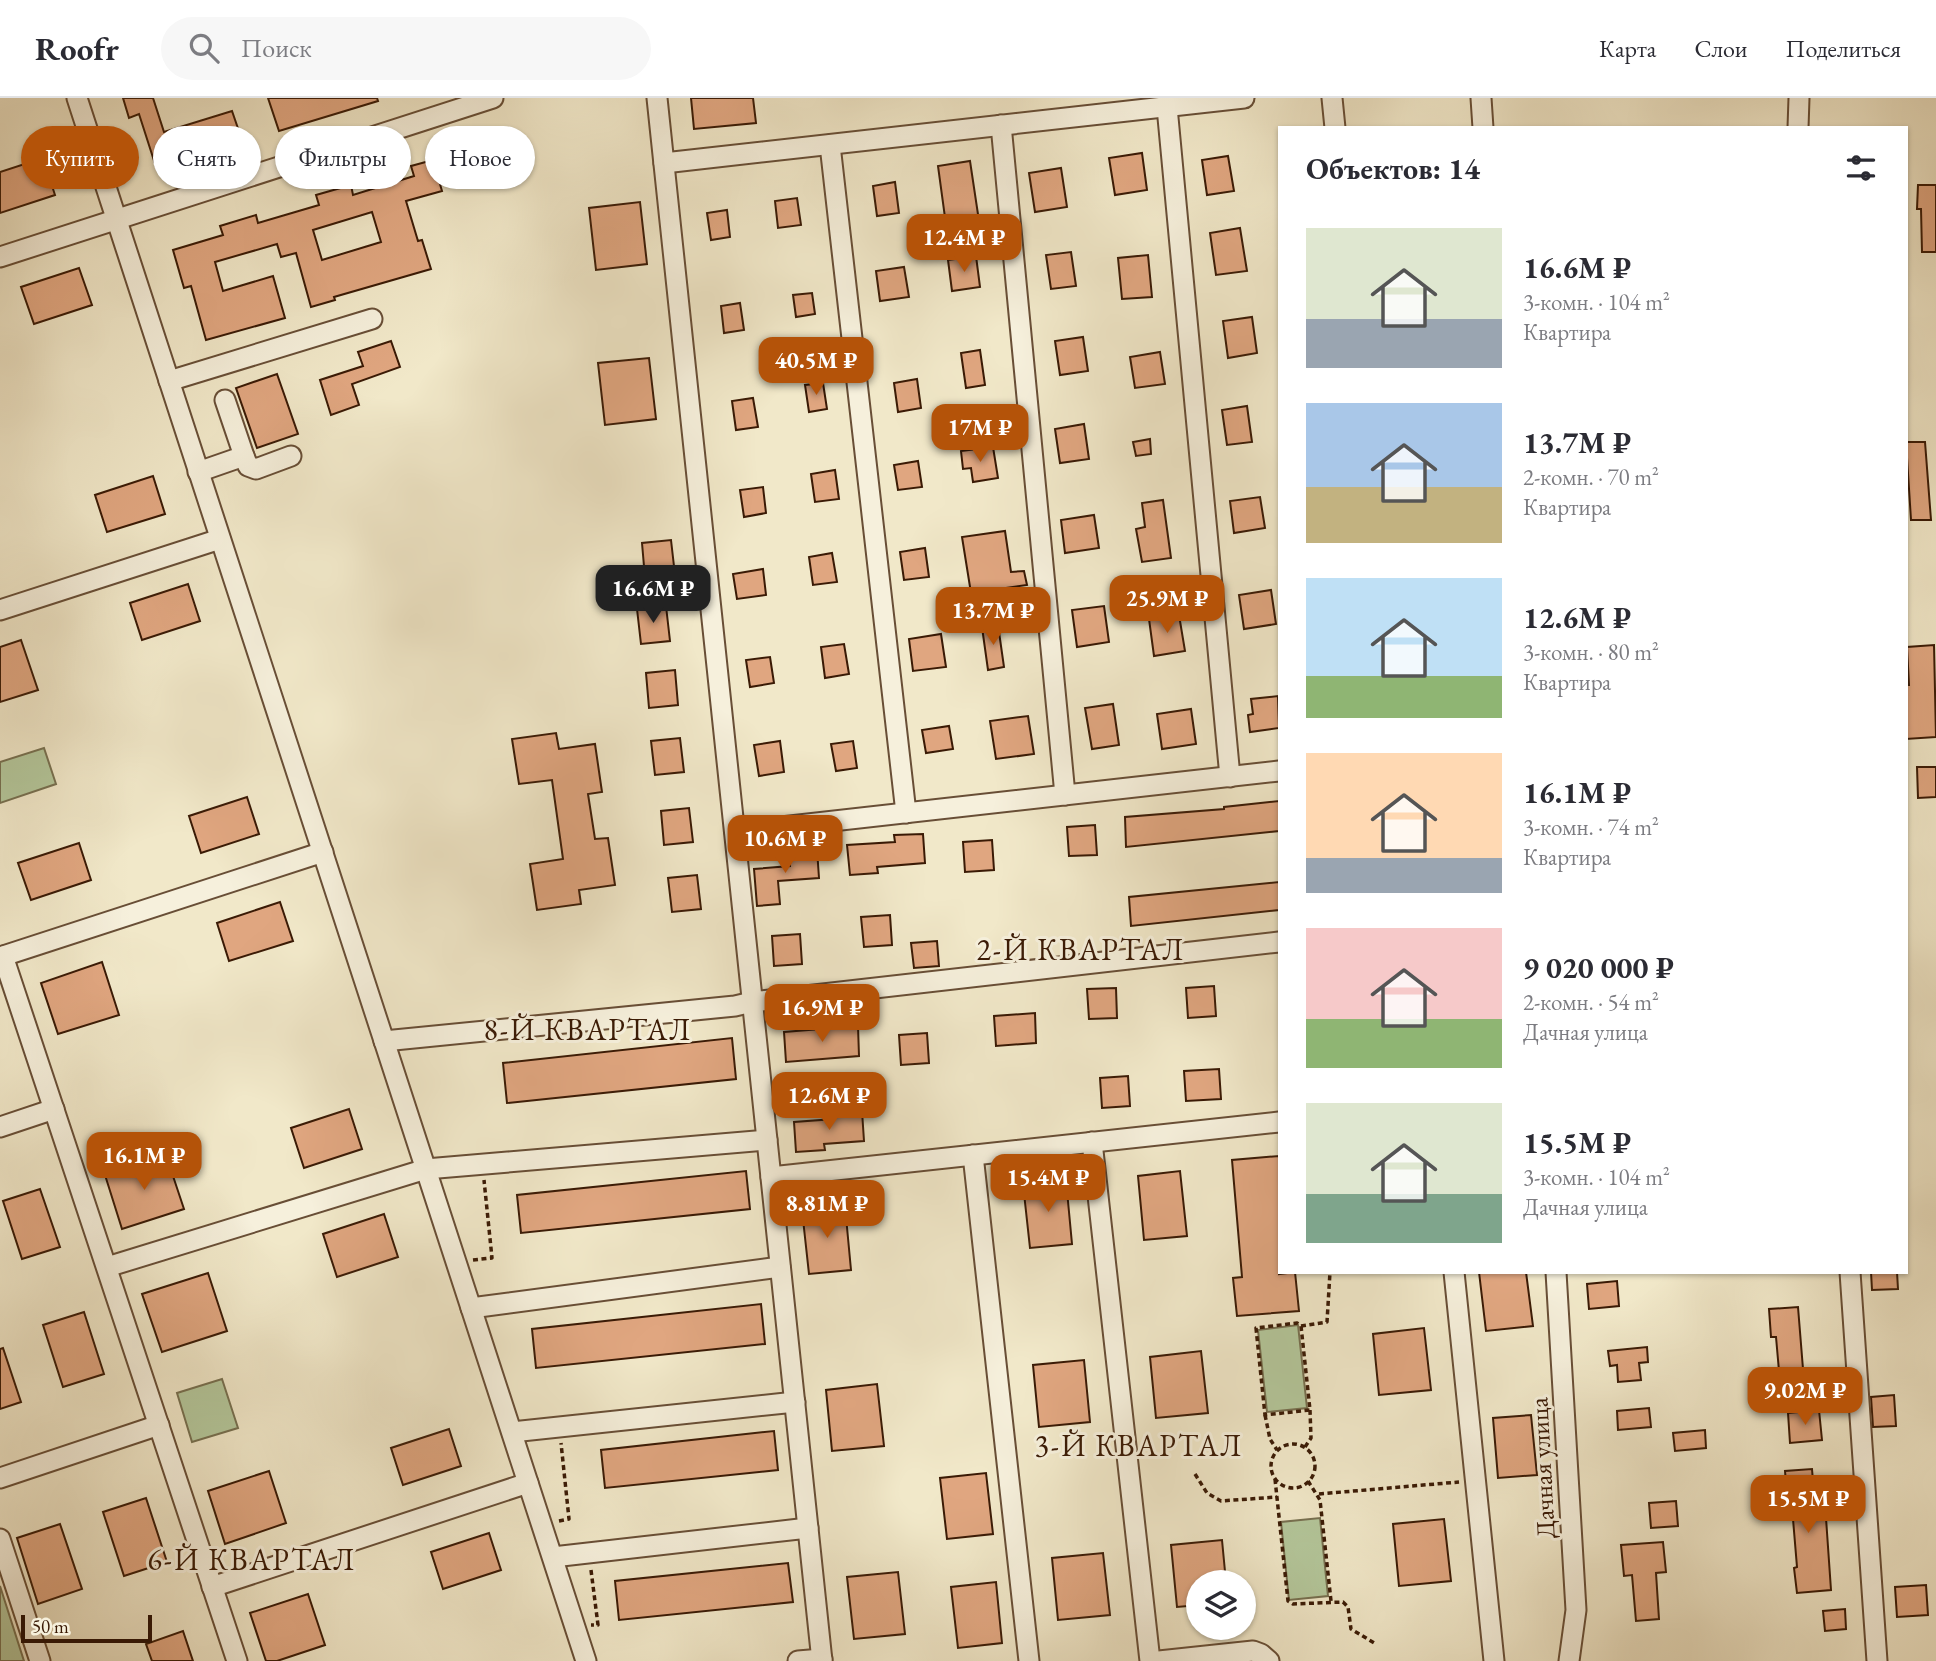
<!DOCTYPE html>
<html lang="ru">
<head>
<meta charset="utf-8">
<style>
	:root { --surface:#fff; --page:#f7f7f7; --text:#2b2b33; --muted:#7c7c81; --line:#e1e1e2; --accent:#b45309 }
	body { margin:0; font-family:"EB Garamond",serif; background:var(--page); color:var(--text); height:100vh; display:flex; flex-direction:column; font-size:26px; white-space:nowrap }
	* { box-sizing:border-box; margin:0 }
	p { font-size:23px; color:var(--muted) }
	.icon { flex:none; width:38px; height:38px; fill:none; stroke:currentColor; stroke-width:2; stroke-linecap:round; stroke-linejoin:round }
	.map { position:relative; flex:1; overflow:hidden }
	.details { position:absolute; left:1278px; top:28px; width:630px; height:1148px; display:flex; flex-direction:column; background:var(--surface); border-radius:0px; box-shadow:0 2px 5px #0004 }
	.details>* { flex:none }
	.top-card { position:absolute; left:21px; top:28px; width:665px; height:63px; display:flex; gap:14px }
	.controls { position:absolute; left:1186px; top:1472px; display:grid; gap:14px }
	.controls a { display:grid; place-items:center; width:70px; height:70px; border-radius:50%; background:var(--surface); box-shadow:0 2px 5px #0004; font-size:35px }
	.scale { position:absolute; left:21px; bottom:18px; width:131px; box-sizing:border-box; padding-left:7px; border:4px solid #3a1a05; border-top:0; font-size:19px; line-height:24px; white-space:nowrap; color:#3a1a05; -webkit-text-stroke:5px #f6f0dc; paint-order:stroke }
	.price { position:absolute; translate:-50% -60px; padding:0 16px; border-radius:14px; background:var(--accent); color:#fff; font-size:23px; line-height:46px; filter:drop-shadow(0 2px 4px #0008) }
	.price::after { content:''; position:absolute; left:50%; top:42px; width:21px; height:16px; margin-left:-10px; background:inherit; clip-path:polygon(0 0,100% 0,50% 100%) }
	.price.current { background:#222; color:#fff }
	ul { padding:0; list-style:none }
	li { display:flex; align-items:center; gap:21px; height:175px; padding:0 28px }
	li span { display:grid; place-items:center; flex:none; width:196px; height:140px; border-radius:0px; color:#555 }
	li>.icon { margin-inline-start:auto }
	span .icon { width:84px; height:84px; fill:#fffc; stroke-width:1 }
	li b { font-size:30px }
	h2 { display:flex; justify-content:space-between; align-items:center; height:84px; padding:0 28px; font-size:30px }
	.tag { padding:0 24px; border-radius:32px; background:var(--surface); box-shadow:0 2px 5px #0004; font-size:24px; line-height:63px }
	.tag.current { background:var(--accent); color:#fff }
	header { display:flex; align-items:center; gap:42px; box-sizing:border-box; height:98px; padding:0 35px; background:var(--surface); border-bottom:2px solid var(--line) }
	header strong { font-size:33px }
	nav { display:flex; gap:38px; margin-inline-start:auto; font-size:24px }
	.search { width:490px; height:63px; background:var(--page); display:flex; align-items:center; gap:18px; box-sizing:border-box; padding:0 24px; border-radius:38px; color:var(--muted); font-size:26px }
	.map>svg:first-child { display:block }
</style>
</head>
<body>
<header>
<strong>Roofr</strong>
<div class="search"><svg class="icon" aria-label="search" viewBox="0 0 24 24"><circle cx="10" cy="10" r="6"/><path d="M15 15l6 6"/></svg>Поиск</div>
<nav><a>Карта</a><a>Слои</a><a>Поделиться</a></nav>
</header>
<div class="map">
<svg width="1936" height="1563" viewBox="0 0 1936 1563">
	<rect width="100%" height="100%" fill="#f1e8c9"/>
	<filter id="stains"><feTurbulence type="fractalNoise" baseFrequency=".00286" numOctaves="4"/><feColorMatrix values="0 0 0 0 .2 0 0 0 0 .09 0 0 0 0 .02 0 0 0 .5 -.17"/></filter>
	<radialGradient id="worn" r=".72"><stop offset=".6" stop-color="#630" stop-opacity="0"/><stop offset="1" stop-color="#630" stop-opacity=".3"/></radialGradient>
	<g fill="#b4c79b" stroke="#777050" stroke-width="2">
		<polygon points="44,650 56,686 0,705 0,664"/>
		<polygon points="1298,1227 1307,1310 1267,1314 1258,1232"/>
		<polygon points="222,1281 238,1330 192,1344 177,1295"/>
		<polygon points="1320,1420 1328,1498 1289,1502 1281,1424"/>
		<polygon points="0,1488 24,1563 0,1563"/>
	</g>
	<g fill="#e0a680" stroke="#3a1a05" stroke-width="2" fill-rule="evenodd">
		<polygon points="123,0 153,0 164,34 232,13 243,45 157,72 139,16 129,20"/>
		<polygon points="268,0 377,0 378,3 279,33"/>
		<polygon points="691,0 753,0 756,25 694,31"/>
		<polygon points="1142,55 1147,92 1115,97 1109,60"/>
		<polygon points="1228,58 1234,93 1207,97 1202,62"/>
		<polygon points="43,60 55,97 0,115 0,74"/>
		<path d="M433 62 442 93 406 103 418 143 422 142 431 171 334 199 335 202 311 209 296 155 281 159 277 146 215 164 223 193 273 178 285 220 206 242 191 188 184 190 173 152 223 137 220 128 256 117 258 125 319 107 316 97 351 87 353 97 414 78 411 68ZM372 114 381 144 322 162 313 132Z"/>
		<polygon points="970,63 979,123 946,127 938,68"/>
		<polygon points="1061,70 1067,109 1035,114 1029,75"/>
		<polygon points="895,84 899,115 877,118 873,88"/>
		<polygon points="1918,87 1936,87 1936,154 1922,154 1921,111 1917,111"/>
		<polygon points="797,100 801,127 778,130 775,103"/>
		<polygon points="640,104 647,166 596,172 589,110"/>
		<polygon points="727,112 730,139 711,142 707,115"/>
		<polygon points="1240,130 1247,173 1216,177 1210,135"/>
		<polygon points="1071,154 1076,188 1051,191 1046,157"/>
		<polygon points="1148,157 1152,199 1122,201 1118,160"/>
		<polygon points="976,158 980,189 952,193 948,162"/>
		<polygon points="904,169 909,199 880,203 876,173"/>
		<polygon points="79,170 92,207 34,226 21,189"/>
		<polygon points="812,195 815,216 796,219 793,197"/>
		<polygon points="740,205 744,232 724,235 721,208"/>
		<polygon points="1252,219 1257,255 1228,260 1223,223"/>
		<polygon points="1083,239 1088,273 1060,277 1055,243"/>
		<polygon points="391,243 400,269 352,286 359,307 331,317 320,282 363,268 358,254"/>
		<polygon points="980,252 985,287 966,290 961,255"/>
		<polygon points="1160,254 1165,286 1135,290 1130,259"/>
		<polygon points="649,260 656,321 605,327 598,265"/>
		<polygon points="277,276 298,336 257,350 236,290"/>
		<polygon points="917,281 921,310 898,314 894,285"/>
		<polygon points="823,285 827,311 809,314 805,287"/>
		<polygon points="753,300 758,329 736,332 732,303"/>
		<polygon points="1247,308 1252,344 1227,347 1222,312"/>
		<polygon points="1084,326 1089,361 1060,365 1055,331"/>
		<polygon points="1150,341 1151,356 1136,358 1133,344"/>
		<polygon points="1906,344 1925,344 1931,422 1911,422"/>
		<polygon points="993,349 998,380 973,384 971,370 963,371 961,353"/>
		<polygon points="918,363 922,389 898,392 894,367"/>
		<polygon points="835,372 839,401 815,404 811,376"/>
		<polygon points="153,378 165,416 107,434 95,397"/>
		<polygon points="763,389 766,415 744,419 740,392"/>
		<polygon points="1260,399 1265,430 1234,435 1230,403"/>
		<polygon points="1163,402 1171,460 1142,464 1136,431 1145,429 1142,405"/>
		<polygon points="1094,417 1099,450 1065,455 1061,422"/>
		<polygon points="1005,433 1011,474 1024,473 1027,487 971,495 962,439"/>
		<polygon points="671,442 675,477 645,480 642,445"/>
		<polygon points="925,450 929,479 904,482 900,454"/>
		<polygon points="832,455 837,484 813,487 809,459"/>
		<polygon points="763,471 766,497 737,501 733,476"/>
		<polygon points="188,486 200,523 142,542 130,505"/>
		<polygon points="1271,492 1276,526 1244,531 1239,497"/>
		<polygon points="666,508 670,543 641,546 637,511"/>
		<polygon points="1104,508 1109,544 1077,549 1072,512"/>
		<polygon points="1179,517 1185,553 1154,558 1149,521"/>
		<polygon points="998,527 1004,569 988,572 982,529"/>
		<polygon points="941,536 946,569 913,573 909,541"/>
		<polygon points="21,542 38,592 0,604 0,549"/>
		<polygon points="844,546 849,576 825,580 821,549"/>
		<polygon points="1934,547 1936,639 1906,641 1906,587 1909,587 1907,549"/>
		<polygon points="770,559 774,585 750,589 746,562"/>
		<polygon points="675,572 678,607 649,610 646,575"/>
		<polygon points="1278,598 1279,630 1250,634 1248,617 1253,616 1251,601"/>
		<polygon points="1113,606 1119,647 1092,651 1085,610"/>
		<polygon points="1191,611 1196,646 1162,651 1157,616"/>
		<polygon points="1028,618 1034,656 996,661 990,623"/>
		<polygon points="949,628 953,651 926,655 922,632"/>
		<polygon points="556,635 559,651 595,646 602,694 588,696 595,741 608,740 615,787 579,792 581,806 537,812 530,766 563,761 552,682 519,686 512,641"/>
		<polygon points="680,640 684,674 655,677 651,643"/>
		<polygon points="780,643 784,674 759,678 754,647"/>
		<polygon points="853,643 857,670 836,673 831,646"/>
		<polygon points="1917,669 1936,669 1936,699 1918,700"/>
		<polygon points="247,699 259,736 201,755 189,718"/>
		<polygon points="1279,703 1279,733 1126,749 1125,719 1224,711 1224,709"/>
		<polygon points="689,710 693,744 664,747 661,713"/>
		<polygon points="1095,727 1097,757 1069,758 1067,729"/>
		<polygon points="923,736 925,765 877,769 878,775 850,777 847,747 895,744 894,737"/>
		<polygon points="992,742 994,772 965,774 963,744"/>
		<polygon points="79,745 91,782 31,802 18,765"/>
		<polygon points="817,751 819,780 778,783 780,806 757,808 754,771 790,768 789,752"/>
		<polygon points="697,777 701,811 672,814 668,780"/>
		<polygon points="1279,784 1279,812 1131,828 1129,799"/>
		<polygon points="280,804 293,843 229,863 217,825"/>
		<polygon points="890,817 892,847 864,849 861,819"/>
		<polygon points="800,836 802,866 774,868 772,838"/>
		<polygon points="937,843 939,868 914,870 911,845"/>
		<polygon points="102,864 119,917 58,936 41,885"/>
		<polygon points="1214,888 1216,918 1188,920 1186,890"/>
		<polygon points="1116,890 1117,920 1089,921 1087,891"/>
		<polygon points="1035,915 1036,945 996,948 994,918"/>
		<polygon points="858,928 859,958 786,964 784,934"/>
		<polygon points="927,935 929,965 901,967 899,937"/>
		<polygon points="732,940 736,981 507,1005 503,965"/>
		<polygon points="1219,971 1221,1001 1186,1003 1184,973"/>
		<polygon points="1128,978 1130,1008 1102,1010 1100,980"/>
		<polygon points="349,1011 362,1051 304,1070 291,1030"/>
		<polygon points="862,1013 864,1043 824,1046 825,1052 796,1054 794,1024 834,1021 834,1015"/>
		<polygon points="166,1057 184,1111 122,1131 105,1077"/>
		<polygon points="1279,1058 1279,1176 1295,1174 1299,1213 1237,1218 1233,1180 1242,1179 1232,1062"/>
		<polygon points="746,1073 750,1111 521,1135 517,1097"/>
		<polygon points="1180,1073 1187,1138 1144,1142 1138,1078"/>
		<polygon points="1066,1082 1072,1146 1030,1150 1023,1086"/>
		<polygon points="40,1091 60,1149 22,1161 3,1103"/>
		<polygon points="845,1108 851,1172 809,1176 802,1112"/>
		<polygon points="384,1116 398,1159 337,1179 323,1136"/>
		<polygon points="1479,1174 1526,1174 1533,1228 1486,1233"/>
		<polygon points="1871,1174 1897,1174 1898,1191 1872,1192"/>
		<polygon points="208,1175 227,1233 162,1254 142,1196"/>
		<polygon points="1617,1183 1619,1208 1589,1211 1587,1186"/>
		<polygon points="761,1206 765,1246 536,1270 532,1231"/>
		<polygon points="1798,1209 1803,1271 1779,1273 1776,1239 1771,1239 1769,1211"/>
		<polygon points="84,1214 104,1276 63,1289 43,1227"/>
		<polygon points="1424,1230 1431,1292 1379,1297 1373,1236"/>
		<polygon points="1647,1249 1648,1264 1639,1265 1641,1282 1618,1284 1617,1267 1610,1268 1608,1253"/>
		<polygon points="3,1250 21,1304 0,1311 0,1251"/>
		<polygon points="1201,1253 1208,1315 1156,1320 1150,1259"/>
		<polygon points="1084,1262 1090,1324 1039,1329 1033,1267"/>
		<polygon points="877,1286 884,1348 832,1353 826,1292"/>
		<polygon points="1894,1297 1896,1328 1873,1329 1871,1299"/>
		<polygon points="1649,1310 1651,1329 1618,1332 1617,1313"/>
		<polygon points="1819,1312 1822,1342 1790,1345 1788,1315"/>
		<polygon points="1531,1317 1537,1377 1498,1380 1493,1320"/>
		<polygon points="449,1331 461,1368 403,1387 391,1350"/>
		<polygon points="1705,1332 1706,1350 1675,1353 1673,1335"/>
		<polygon points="774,1333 778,1372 605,1390 601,1352"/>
		<polygon points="1812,1371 1816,1421 1826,1420 1831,1492 1797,1495 1794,1470 1797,1469 1791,1397 1787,1397 1785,1373"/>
		<polygon points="269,1373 286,1425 225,1446 208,1393"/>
		<polygon points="986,1375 993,1436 947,1441 940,1380"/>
		<polygon points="146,1400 167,1464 124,1478 103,1414"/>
		<polygon points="1676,1403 1678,1428 1651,1430 1649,1405"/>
		<polygon points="1444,1421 1451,1483 1399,1488 1393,1426"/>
		<polygon points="60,1426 82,1491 38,1506 17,1440"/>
		<polygon points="489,1435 501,1472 443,1491 431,1454"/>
		<polygon points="1222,1442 1226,1484 1199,1484 1199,1507 1177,1509 1171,1447"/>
		<polygon points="1663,1444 1666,1474 1656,1475 1659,1521 1636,1523 1632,1477 1624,1478 1621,1447"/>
		<polygon points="1103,1455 1110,1517 1058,1522 1052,1460"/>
		<polygon points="788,1465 793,1504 619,1522 615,1483"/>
		<polygon points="898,1474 905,1536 854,1541 847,1479"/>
		<polygon points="996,1484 1002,1545 958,1550 951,1489"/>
		<polygon points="1926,1487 1928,1517 1897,1519 1895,1489"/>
		<polygon points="308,1496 325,1547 277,1563 266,1563 250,1515"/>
		<polygon points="1845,1511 1846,1531 1825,1533 1823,1513"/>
		<polygon points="183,1533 193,1563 152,1563 146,1546"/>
	</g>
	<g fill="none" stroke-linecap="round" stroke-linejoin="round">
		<defs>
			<g id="minor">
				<polyline points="77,0 586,1563"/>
				<polyline points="657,0 822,1563"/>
				<polyline points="1332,0 1335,30"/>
				<polyline points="1481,0 1483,30"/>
				<polyline points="1167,9 1230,679"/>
				<polyline points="1001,27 1065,697"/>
				<polyline points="1798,30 1799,0"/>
				<polyline points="830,47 906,715"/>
				<polyline points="664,65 1244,0"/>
				<polyline points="0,159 493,0"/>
				<polyline points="169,283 372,221"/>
				<polyline points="244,358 248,368 256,371 291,358"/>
				<polyline points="198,374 244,358 225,302"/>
				<polyline points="0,512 220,441"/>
				<polyline points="735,734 1279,673"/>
				<polyline points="3,858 237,1563"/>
				<polyline points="0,859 323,754"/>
				<polyline points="384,943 735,908 752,904 1279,844"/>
				<polyline points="0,1029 54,1011"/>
				<polyline points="1092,1044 1150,1563"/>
				<polyline points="973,1057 1029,1563"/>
				<polyline points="771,1079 1279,1024"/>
				<polyline points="107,1169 426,1071 767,1042"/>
				<polyline points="1454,1174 1494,1563"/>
				<polyline points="1556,1174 1576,1512 1569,1563"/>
				<polyline points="1850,1174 1877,1563"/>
				<polyline points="471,1210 780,1169"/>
				<polyline points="512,1334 795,1304"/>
				<polyline points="0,1380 159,1327"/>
				<polyline points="0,1441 40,1563"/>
				<polyline points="553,1459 808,1430"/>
				<polyline points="212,1489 528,1385"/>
				<polyline points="798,1563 822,1561"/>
				<polyline points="1159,1563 1253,1553 1261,1556 1269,1563"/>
			</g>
		</defs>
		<use href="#minor" stroke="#684e36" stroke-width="23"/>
		<g stroke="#3a1a05" stroke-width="3.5" stroke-dasharray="5 3.5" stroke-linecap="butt">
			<polyline points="473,1162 492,1160 484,1082"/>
			<polyline points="1301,1228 1310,1312 1265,1317 1256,1230 1297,1225 1301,1228 1327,1224 1330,1174"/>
			<polyline points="1265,1317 1270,1341 1277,1352"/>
			<circle cx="1293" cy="1368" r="22"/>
			<polyline points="1305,1349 1311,1340 1310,1312"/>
			<polyline points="1195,1376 1207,1395 1221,1403 1277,1399"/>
			<polyline points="1275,1381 1288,1503 1293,1506 1343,1504 1348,1509 1351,1531 1376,1546"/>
			<polyline points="1308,1383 1320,1402 1331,1503"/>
			<polyline points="1319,1396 1459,1384"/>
			<polyline points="559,1423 569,1421 561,1345"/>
			<polyline points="591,1472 598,1527 591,1527"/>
		</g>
		<use href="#minor" stroke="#f6f0dc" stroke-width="19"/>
	</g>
	<g text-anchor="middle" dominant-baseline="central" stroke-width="6" stroke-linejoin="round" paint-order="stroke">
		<g font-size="26" fill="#3a1a05" stroke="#f6f0dc">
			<text transform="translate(1542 1370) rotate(-93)">Дачная улица</text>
		</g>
		<g font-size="30" letter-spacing="2" fill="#3a1a05" stroke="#f6f0dc">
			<text x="1081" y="851">2-Й КВАРТАЛ</text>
			<text x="588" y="931">8-Й КВАРТАЛ</text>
			<text x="1139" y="1347">3-Й КВАРТАЛ</text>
			<text x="252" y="1461">6-Й КВАРТАЛ</text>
		</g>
	</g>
	<rect width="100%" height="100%" filter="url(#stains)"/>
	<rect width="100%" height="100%" fill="url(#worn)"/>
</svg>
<div class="controls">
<a><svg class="icon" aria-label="layers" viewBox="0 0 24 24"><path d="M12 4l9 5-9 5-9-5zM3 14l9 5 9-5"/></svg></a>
</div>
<div class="scale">50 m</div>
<b class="price" style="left:964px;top:176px">12.4M ₽</b>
<b class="price" style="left:816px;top:299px">40.5M ₽</b>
<b class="price" style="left:980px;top:366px">17M ₽</b>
<b class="price current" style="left:653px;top:527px">16.6M ₽</b>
<b class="price" style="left:1167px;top:537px">25.9M ₽</b>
<b class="price" style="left:993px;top:549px">13.7M ₽</b>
<b class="price" style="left:785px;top:777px">10.6M ₽</b>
<b class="price" style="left:822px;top:946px">16.9M ₽</b>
<b class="price" style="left:829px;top:1034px">12.6M ₽</b>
<b class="price" style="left:144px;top:1094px">16.1M ₽</b>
<b class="price" style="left:1048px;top:1116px">15.4M ₽</b>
<b class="price" style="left:827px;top:1142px">8.81M ₽</b>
<b class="price" style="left:1805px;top:1329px">9.02M ₽</b>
<b class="price" style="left:1808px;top:1437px">15.5M ₽</b>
<div class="top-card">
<a class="tag current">Купить</a>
<a class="tag">Снять</a>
<a class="tag">Фильтры</a>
<a class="tag">Новое</a>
</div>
<section class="details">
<h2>Объектов: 14<svg class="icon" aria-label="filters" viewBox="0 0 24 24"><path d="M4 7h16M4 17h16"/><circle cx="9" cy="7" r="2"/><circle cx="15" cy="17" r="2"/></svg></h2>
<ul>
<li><span style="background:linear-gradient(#dfe7d0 65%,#9aa5b1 0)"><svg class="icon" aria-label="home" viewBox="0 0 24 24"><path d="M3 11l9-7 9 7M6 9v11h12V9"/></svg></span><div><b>16.6M ₽</b><p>3-комн. · 104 m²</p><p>Квартира</p></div></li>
<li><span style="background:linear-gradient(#a9c7e8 60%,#c2b280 0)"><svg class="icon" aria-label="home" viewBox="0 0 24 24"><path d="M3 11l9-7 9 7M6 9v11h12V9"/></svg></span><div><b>13.7M ₽</b><p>2-комн. · 70 m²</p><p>Квартира</p></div></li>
<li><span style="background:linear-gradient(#bfe0f5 70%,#8fb573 0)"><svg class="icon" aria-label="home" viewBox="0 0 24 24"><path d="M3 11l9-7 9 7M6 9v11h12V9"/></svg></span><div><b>12.6M ₽</b><p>3-комн. · 80 m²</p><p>Квартира</p></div></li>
<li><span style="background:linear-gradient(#ffd9b3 75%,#9aa5b1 0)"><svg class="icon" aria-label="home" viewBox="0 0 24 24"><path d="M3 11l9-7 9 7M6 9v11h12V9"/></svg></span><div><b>16.1M ₽</b><p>3-комн. · 74 m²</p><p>Квартира</p></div></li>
<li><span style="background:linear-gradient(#f6c9c9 65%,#8fb573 0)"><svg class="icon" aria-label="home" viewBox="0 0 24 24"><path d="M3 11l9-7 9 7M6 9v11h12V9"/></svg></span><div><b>9 020 000 ₽</b><p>2-комн. · 54 m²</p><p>Дачная улица</p></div></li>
<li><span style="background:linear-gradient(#dfe7d0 65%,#7fa58c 0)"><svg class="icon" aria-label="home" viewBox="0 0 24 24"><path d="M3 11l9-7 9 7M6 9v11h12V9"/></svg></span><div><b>15.5M ₽</b><p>3-комн. · 104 m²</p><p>Дачная улица</p></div></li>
</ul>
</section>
</div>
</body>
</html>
